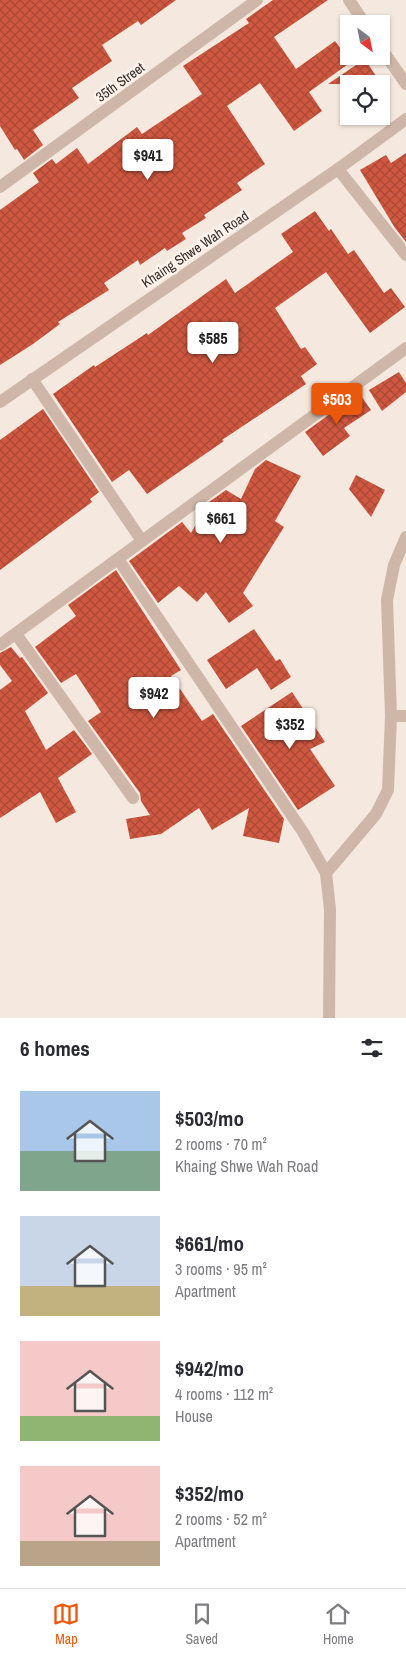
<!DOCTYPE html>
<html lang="en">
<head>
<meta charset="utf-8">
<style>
	:root { --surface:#fff; --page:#f2f2f3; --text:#2b2b33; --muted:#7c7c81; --line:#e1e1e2; --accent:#ea580c }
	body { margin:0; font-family:"Archivo Narrow",sans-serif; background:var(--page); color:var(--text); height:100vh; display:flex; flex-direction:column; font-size:19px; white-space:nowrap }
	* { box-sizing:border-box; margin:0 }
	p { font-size:16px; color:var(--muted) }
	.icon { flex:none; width:28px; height:28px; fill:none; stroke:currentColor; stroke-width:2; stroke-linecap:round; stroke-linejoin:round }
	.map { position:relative; height:1018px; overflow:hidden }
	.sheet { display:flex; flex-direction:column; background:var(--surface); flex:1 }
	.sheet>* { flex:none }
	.needle { width:32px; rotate:148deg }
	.controls { position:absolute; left:340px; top:15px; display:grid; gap:10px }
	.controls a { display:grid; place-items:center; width:50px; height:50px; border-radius:0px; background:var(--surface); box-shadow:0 1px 4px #0004; font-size:25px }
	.price { position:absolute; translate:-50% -42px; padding:0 11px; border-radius:5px; background:#fff; color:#222; font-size:16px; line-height:32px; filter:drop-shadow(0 1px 2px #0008) }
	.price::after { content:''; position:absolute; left:50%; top:30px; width:15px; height:11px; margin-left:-8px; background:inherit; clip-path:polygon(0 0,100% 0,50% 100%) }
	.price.current { background:var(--accent); color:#fff }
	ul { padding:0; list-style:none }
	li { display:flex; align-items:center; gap:15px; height:125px; padding:0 20px }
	li span { display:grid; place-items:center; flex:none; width:140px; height:100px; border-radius:0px; color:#555 }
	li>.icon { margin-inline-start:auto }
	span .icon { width:60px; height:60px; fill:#fffc; stroke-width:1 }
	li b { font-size:21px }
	h2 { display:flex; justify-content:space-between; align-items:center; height:60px; padding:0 20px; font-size:21px }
	.tab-bar { display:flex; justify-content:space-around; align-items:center; height:70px; border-top:1px solid var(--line); background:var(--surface); font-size:14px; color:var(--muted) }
	.tab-bar a { display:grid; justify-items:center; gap:2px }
	.tab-bar .current { color:var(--accent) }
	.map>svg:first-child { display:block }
</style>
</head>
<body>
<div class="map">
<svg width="406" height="1018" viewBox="0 0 406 1018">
	<defs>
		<pattern id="building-cross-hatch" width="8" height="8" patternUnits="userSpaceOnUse" patternTransform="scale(1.25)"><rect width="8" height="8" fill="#d05840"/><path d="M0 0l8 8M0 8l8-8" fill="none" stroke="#aa4936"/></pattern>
	</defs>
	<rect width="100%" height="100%" fill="#f5e8de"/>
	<g fill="url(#building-cross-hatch)">
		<polygon points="0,0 176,0 141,25 138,21 102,45 112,61 72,88 79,98 33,130 43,145 24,160 17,149 15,150 0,126"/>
		<polygon points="273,0 328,0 274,37 296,69 335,41 351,62 309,92 322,111 294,131 260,83 227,106 265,164 237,183 242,190 204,215 206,218 182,233 186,239 167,251 165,248 140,265 138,260 104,283 109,290 58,322 60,324 33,344 0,365 0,210 39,182 33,173 52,159 56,164 77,148 88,164 137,127 142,134 202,94 183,66 249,23 246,19"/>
		<polygon points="365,59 381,84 328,84"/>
		<polygon points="406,153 406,242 395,228 360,170 386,155 391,163"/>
		<polygon points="315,211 329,231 331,229 348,254 354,250 384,293 391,288 405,307 370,333 326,272 275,308 301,349 305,347 317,364 301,376 306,384 222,440 224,441 147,494 129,470 112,482 53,394 94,365 95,367 147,333 148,335 226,279 235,293 293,252 281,234"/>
		<polygon points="399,372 406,383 406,392 382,411 369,390"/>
		<polygon points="359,393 371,410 344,428 350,436 323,456 305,432"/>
		<polygon points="43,409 99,492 90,499 92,502 0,570 0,440"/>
		<polygon points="266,460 301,476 275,521 284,527 243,593 253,606 229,623 206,592 197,602 179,586 158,603 129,561 182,522 191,533 209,502 226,490 241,499 255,469"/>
		<polygon points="356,475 385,490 371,517 349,489"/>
		<polygon points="116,570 181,670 171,676 202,721 213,714 284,819 279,843 243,836 249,808 212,830 199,808 161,834 130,839 126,819 150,815 141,801 140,793 88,721 101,712 76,674 61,683 35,647 76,616 68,605"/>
		<polygon points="254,629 276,661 280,659 291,677 271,690 257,668 226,689 207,660"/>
		<polygon points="11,647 20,658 22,657 48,693 25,711 46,750 74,730 92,754 58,778 76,812 56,823 40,792 0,818 0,690 12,681 0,665 0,653"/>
		<polygon points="292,692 325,742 310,749 335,786 298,810 241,726"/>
	</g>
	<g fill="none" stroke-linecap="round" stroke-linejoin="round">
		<g stroke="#ceb7a8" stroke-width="12">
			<polyline points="349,0 365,24"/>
			<polyline points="381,48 406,84"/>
			<polyline points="338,169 406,255"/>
			<polyline points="0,187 257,0"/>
			<polyline points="32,379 142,541"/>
			<polyline points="0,402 338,169 406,119"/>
			<polyline points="118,559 303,832 326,873 330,910 329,1018"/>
			<polyline points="16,634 133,798"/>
			<polyline points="0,645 406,348"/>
			<polyline points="391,716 406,716"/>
			<polyline points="326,873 376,814 388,790 391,716 387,600 394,565 406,537"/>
		</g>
	</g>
	<g text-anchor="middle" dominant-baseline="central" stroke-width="5" stroke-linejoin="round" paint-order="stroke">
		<g font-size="14" fill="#3b2d29" stroke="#fcf3eb">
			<text transform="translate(120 82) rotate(-36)">35th Street</text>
			<text transform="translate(195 249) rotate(-34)">Khaing Shwe Wah Road</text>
		</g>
	</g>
</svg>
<div class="controls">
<a><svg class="needle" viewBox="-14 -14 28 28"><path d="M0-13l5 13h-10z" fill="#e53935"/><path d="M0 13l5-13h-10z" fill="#7c7c81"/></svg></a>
<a><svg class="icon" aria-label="locate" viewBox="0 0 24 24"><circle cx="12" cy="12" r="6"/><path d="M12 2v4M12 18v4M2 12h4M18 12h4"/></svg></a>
</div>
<b class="price" style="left:148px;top:181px">$941</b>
<b class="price" style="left:213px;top:364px">$585</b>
<b class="price current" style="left:337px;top:425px">$503</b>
<b class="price" style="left:221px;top:544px">$661</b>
<b class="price" style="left:154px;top:719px">$942</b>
<b class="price" style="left:290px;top:750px">$352</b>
</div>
<section class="sheet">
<h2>6 homes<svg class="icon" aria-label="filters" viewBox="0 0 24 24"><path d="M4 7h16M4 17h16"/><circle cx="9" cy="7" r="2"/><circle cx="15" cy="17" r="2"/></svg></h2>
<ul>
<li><span style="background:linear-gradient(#a9c7e8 60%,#7fa58c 0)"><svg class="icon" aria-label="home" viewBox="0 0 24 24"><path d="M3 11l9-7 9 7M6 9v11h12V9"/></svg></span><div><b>$503/mo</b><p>2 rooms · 70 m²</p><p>Khaing Shwe Wah Road</p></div></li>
<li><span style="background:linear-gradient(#c9d6e8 70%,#c2b280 0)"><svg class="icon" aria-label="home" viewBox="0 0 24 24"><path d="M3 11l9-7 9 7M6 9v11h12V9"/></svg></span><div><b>$661/mo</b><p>3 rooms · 95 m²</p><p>Apartment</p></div></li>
<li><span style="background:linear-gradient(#f6c9c9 75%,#8fb573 0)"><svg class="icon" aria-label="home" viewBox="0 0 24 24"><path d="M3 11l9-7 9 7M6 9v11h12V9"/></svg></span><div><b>$942/mo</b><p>4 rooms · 112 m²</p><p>House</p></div></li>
<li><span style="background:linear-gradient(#f6c9c9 75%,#b9a48a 0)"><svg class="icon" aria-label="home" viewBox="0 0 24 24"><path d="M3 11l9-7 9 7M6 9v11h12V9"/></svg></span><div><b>$352/mo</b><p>2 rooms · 52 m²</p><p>Apartment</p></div></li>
</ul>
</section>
<nav class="tab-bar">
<a class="current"><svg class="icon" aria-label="map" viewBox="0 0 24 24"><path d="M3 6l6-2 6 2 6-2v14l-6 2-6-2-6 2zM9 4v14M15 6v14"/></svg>Map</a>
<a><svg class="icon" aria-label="saved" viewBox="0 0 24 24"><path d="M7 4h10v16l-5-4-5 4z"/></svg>Saved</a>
<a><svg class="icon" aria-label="home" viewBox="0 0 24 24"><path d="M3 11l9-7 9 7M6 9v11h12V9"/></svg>Home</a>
</nav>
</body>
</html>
